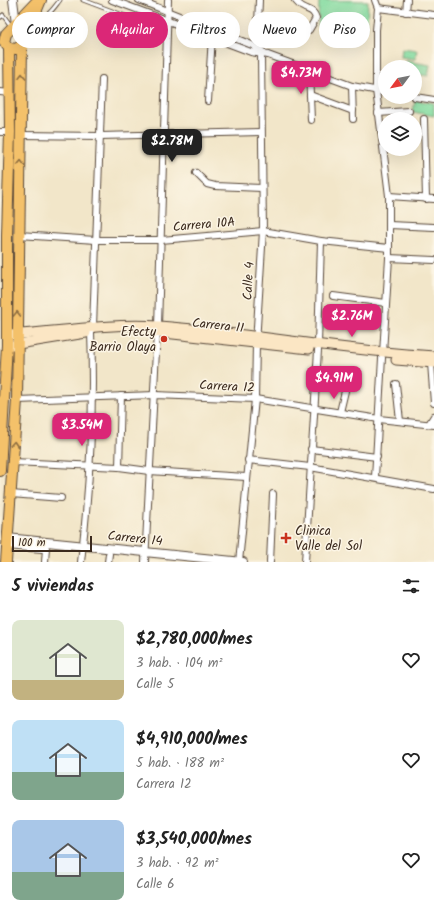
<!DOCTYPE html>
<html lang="es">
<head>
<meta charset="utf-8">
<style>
	:root { --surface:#fff; --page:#f6f6f6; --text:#222; --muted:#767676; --accent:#db2777 }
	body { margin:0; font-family:Kalam,sans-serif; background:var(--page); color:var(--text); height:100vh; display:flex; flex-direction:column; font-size:15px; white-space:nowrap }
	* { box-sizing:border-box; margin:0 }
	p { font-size:13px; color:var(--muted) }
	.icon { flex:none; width:22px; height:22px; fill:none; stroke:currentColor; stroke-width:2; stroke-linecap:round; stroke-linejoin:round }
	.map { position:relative; height:562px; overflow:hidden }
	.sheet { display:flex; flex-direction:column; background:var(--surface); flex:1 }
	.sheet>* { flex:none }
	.top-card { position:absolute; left:12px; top:12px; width:410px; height:36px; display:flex; gap:8px }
	.needle { width:26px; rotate:238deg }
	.fabs { position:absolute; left:378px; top:60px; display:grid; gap:8px }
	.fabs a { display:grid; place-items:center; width:44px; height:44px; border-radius:50%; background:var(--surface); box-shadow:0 4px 16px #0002; font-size:20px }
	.scale { position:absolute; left:12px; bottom:10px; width:80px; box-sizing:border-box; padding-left:4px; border:2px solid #3b2a1e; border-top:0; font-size:11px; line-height:14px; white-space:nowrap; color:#3b2a1e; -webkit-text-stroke:3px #fcf5e5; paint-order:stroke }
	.price { position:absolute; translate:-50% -34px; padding:0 9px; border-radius:8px; background:var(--accent); color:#fff; font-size:13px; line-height:26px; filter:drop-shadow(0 1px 2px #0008) }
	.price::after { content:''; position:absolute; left:50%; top:24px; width:12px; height:9px; margin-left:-6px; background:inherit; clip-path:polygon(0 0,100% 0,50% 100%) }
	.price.current { background:#222; color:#fff }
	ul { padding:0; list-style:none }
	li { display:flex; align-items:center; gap:12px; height:100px; padding:0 12px }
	li span { display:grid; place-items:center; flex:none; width:112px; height:80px; border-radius:8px; color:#555 }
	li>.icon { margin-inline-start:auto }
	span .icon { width:48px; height:48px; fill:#fffc; stroke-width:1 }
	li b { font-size:17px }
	h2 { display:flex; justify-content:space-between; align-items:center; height:48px; padding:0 12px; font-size:17px }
	.pill { padding:0 14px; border-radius:18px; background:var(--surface); box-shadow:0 4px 16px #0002; font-size:14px; line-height:36px }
	.pill.current { background:var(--accent); color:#fff }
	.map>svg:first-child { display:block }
</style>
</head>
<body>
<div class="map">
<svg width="434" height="562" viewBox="0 0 434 562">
	<rect width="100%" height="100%" fill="#fcf5e5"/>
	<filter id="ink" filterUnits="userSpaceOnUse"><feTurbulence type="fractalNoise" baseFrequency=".025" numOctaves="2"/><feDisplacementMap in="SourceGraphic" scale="8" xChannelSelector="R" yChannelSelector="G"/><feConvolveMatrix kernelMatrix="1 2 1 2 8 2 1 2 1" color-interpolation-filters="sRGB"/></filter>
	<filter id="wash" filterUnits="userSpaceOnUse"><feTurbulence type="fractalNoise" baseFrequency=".012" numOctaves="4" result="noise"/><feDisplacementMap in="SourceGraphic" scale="16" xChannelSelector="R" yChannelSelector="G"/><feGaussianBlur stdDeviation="0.9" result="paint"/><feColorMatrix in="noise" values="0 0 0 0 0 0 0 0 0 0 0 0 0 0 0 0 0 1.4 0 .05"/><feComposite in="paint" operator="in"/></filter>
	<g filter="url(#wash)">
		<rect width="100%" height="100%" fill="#f2e6c9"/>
		<g fill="#83dba0" stroke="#5f825f">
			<polygon points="319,0 368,1 367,29 318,27"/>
			<polygon points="402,48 417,50 415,59 401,57"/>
			<polygon points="406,61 430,65 428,76 415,74 415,67 405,67"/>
			<polygon points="415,100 434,103 434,116 413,112"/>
		</g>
	</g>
	<g filter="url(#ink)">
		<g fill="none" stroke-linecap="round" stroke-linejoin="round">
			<defs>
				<g id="service">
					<polyline points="83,0 128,17"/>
					<polyline points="1,17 3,15 11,26"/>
					<path d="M35 19C49 17 52 10 60 0"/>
				</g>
				<g id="minor">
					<polyline points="112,0 251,52 268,55 352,86 385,92"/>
					<polyline points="139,0 252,45 263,52"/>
					<polyline points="375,0 378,8 376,30 376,90 389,196 389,258 383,353"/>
					<polyline points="378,8 434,15"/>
					<polyline points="406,12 407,0"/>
					<path d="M258 24 309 30 316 18C313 9 309 11 303 7 300 6 297 2 295 0"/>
					<polyline points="309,70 311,120"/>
					<polyline points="352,86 353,119"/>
					<polyline points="0,92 10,93"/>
					<polyline points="310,95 353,111"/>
					<polyline points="415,97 434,100"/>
					<polyline points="208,101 212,36"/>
					<polyline points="378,113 409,111"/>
					<polyline points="424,119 426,199"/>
					<polyline points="0,132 10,132"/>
					<polyline points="21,135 100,136 261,132"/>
					<polyline points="196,173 207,184 215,186 262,188"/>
					<polyline points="389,196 434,199"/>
					<polyline points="389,225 434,227"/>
					<polyline points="19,235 96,240 161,240 263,231 321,241 389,248"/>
					<polyline points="389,258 434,260"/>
					<polyline points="333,296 386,303"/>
					<polyline points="158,326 168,0"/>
					<polyline points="93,327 102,79"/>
					<polyline points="318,345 321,241"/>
					<polyline points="431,363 434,403"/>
					<polyline points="396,384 400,421"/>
					<polyline points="17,400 155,395 255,399 379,419 434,425"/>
					<polyline points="340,412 345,391"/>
					<polyline points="429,424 434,416"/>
					<polyline points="311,449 377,457"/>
					<polyline points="248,460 310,467 434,489"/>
					<polyline points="13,462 119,467 149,471 246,477"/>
					<polyline points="119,467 121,396"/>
					<polyline points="375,477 382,358"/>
					<polyline points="11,494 61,498"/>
					<polyline points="45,562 46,548"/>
					<path d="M81 562C90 485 94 409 91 332"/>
					<polyline points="108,562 109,554"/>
					<polyline points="145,562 157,332"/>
					<polyline points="239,562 255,399 256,343 263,231 261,55 258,24 259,0"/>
					<polyline points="270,562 273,494"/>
					<polyline points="305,562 318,350"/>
				</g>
				<g id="tertiary">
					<polyline points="13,0 16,24"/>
					<polyline points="7,538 243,562"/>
					<polyline points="7,545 42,548"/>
				</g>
				<g id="secondary">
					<polyline points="155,332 309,349"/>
					<path d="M11 335C60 331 110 323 159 326 251 333 342 351 434 356"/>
					<polyline points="12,345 86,333"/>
					<polyline points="396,360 434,363"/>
				</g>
				<g id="primary">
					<polyline points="38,0 6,34 4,42 9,48 16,49 22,45 41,0"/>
					<polyline points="0,471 7,345 7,235 10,132 9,48"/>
					<polyline points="6,562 17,400 22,45"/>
				</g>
			</defs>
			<use href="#service" stroke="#564638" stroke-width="5"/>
			<use href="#minor" stroke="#564638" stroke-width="8"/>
			<use href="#tertiary" stroke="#564638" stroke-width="10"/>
			<use href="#secondary" stroke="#564638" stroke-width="11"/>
			<use href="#primary" stroke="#564638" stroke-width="12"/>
			<use href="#service" stroke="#fff" stroke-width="3"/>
			<use href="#minor" stroke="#fff" stroke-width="6"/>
			<use href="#tertiary" stroke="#fff" stroke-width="8"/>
			<use href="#secondary" stroke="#fbe6c4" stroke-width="9"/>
			<use href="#primary" stroke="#f4c16b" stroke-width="10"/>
		</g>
		<defs><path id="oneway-chevron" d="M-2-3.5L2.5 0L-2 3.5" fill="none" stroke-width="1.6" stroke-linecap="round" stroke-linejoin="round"/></defs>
		<g stroke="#8e6e41">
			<use href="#oneway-chevron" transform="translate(22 76) rotate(-90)"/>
			<use href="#oneway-chevron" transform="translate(21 163) rotate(-88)"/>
			<use href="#oneway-chevron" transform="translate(17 314) rotate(-89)"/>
			<use href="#oneway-chevron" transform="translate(14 444) rotate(-86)"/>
		</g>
	</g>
	<g fill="#c8321e" stroke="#fcf5e5" stroke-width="1.5">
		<circle cx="164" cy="339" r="4"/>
		<path d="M284 532h4v4h4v4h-4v4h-4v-4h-4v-4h4z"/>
	</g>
	<g text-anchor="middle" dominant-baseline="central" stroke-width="3" stroke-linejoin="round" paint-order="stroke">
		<g font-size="13" fill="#3b2a1e" stroke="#fcf5e5">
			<text transform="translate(204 225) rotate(-5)">Carrera 10A</text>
			<text transform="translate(249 281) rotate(-87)">Calle 4</text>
			<text transform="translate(218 326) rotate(6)">Carrera 11</text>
			<text transform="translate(227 387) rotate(3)">Carrera 12</text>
			<text transform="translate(135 539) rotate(6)">Carrera 14</text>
		</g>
		<g font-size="13" fill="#3b2a1e" stroke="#fcf5e5" text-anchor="end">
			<text x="156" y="332">Efecty<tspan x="156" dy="15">Barrio Olaya</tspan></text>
			<text x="295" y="531" text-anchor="start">Clinica<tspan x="295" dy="15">Valle del Sol</tspan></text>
		</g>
	</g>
</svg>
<div class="fabs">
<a><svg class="needle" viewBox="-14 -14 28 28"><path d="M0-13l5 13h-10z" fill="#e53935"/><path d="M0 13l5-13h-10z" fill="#767676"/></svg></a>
<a><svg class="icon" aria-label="layers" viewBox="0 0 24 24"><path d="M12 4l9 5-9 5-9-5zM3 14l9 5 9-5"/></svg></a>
</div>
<div class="scale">100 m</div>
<b class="price" style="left:301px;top:95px">$4.73M</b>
<b class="price current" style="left:172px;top:163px">$2.78M</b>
<b class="price" style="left:352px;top:338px">$2.76M</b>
<b class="price" style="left:334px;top:400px">$4.91M</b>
<b class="price" style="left:82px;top:447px">$3.54M</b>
<div class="top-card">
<a class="pill">Comprar</a>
<a class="pill current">Alquilar</a>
<a class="pill">Filtros</a>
<a class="pill">Nuevo</a>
<a class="pill">Piso</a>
</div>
</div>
<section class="sheet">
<h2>5 viviendas<svg class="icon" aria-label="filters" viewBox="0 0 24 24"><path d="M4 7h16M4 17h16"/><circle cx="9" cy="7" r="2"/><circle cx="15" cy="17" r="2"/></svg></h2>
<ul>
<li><span style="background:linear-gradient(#dfe7d0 75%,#c2b280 0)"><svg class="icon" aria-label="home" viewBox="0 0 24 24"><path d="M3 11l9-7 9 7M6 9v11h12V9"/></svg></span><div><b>$2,780,000/mes</b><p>3 hab. · 104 m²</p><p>Calle 5</p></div><svg class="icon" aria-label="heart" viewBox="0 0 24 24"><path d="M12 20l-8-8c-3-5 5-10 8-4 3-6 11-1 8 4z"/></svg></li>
<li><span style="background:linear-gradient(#bfe0f5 65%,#7fa58c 0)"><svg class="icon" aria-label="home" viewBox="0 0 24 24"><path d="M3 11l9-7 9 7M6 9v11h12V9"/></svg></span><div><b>$4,910,000/mes</b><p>5 hab. · 188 m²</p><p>Carrera 12</p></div><svg class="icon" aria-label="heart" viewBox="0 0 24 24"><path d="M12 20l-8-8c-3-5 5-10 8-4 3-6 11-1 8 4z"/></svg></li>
<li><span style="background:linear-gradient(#a9c7e8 65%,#7fa58c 0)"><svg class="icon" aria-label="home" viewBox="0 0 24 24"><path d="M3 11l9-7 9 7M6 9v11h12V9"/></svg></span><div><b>$3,540,000/mes</b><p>3 hab. · 92 m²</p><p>Calle 6</p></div><svg class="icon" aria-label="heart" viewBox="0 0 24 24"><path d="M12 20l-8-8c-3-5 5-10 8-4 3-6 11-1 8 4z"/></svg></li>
</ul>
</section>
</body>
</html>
